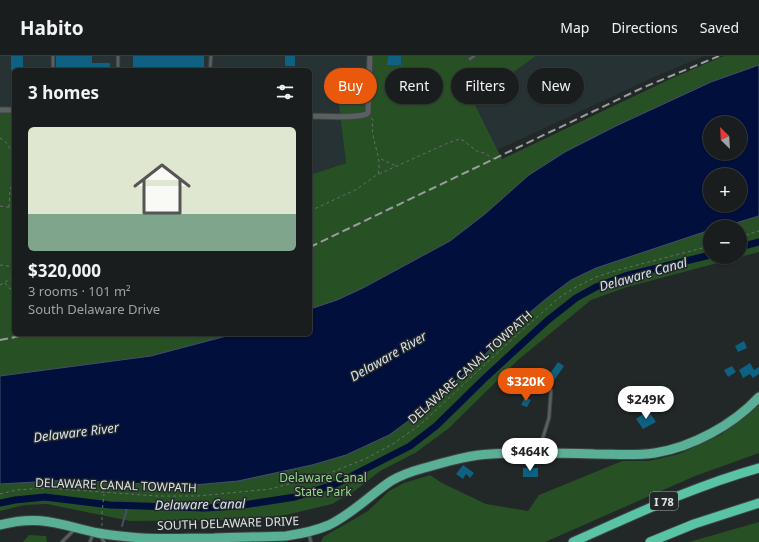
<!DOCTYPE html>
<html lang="en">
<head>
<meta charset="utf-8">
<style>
	:root { --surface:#1a1d1d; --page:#272a2a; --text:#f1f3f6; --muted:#9fa2a4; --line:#383b3b; --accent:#ea580c }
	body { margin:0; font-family:"Noto Sans",sans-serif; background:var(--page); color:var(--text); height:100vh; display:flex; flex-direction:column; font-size:15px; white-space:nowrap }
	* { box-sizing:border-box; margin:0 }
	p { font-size:13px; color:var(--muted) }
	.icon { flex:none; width:22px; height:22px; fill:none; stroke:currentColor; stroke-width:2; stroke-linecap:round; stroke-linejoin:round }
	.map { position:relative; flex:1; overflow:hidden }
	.side { position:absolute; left:12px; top:12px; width:300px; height:268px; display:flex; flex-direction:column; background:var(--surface); border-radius:6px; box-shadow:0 1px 3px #0004,0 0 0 1px var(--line) }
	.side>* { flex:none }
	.top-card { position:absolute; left:324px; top:12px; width:375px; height:36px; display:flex; gap:8px }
	.needle { width:26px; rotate:336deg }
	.buttons { position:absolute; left:703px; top:60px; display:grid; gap:8px }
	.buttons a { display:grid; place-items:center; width:44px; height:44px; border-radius:50%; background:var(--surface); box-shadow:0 1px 3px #0004,0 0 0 1px var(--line); font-size:20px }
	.price { position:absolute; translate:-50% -34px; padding:0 9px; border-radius:14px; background:#fff; color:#222; font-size:13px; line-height:26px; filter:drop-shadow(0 1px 2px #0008) }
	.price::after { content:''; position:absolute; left:50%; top:24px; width:12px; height:9px; margin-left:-6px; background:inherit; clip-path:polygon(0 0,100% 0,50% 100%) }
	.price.current { background:var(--accent); color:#fff }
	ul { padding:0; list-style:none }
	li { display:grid; align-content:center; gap:8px; height:212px; padding:0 16px }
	li span { display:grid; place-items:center; height:124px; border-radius:6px; color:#555 }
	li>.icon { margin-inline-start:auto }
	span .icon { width:72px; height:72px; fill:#fffc; stroke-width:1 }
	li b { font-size:17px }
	h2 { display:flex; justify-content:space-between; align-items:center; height:48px; padding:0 16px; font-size:17px }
	.chip { padding:0 14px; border-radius:18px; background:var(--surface); box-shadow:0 1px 3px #0004,0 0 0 1px var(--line); font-size:14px; line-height:36px }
	.chip.current { background:var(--accent); color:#fff }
	header { display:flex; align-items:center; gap:24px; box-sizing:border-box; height:56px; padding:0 20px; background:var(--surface); border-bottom:1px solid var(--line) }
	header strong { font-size:19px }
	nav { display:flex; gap:22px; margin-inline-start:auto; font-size:14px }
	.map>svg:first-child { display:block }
</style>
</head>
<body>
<header>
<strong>Habito</strong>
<nav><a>Map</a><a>Directions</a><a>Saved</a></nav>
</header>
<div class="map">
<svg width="759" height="486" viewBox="0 0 759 486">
	<rect width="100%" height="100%" fill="#222727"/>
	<g fill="#263233">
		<polygon points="0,0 369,0 368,25 336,26 346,107 310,119 310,14 14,14 14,55 0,55"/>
		<polygon points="536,0 705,0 663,17 497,94 473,45"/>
	</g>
	<g fill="#285025">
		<polygon points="369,0 536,0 473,45 502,103 668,24 721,1 725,0 759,0 759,9 711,26 616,70 565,96 529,119 485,158 450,185 363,232 337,244 310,253 310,119 346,107 336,26 368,25"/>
		<polygon points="0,55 14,55 14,278 234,278 151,300 0,320"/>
		<polygon points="759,160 759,196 627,231 591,244 518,304 448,373 415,397 380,415 356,434 332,448 286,459 235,464 130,465 47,448 24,449 0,455 0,428 2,428 69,424 120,427 312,409 346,399 389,379 422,355 481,303 504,278 547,242 571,224 596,212 710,174 710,201 740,201 740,171 722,171"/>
		<polygon points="759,344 759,397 695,420 545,486 321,486 323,481 368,455 389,435 404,427 430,419 442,427 486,448 528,455 539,439 622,405 649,405 679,398 722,378"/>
		<polygon points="759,466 759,486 689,486"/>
		<polygon points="29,479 46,480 47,486 23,486"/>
	</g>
	<path fill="#000f3b" stroke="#434f6e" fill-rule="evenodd" d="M759 9V160L722 171H710V174L596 212 571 224 547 242 504 278 481 303 422 355 389 379 346 399 312 409 238 425 194 429 120 427 69 424 0 428V320L151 300 234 278H310V253L337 244 363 232 450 185 485 158 529 119 565 96 616 70 711 26ZM710 67H740V97H710ZM710 119H740V149H710Z"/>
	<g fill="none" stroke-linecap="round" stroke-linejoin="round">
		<polyline stroke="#434f6e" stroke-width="2" points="122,470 128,449"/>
		<g stroke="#000f3b" stroke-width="7">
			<polyline points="740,191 759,186"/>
			<polyline points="0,447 15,444 45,441 110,449 205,452 237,450 295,441 336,428 410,390 436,370 485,322 548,264 576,242 596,231 625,220 710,199"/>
		</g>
	</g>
	<g fill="#0e6182">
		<rect x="11" y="0" width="12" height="14"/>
		<polygon points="56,0 92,0 92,7 110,7 110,14 56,14"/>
		<rect x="133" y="0" width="71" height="14"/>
		<rect x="285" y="0" width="10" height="10"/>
		<polygon points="388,0 401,0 401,9 387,9"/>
		<polygon points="744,285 747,292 738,296 735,290"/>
		<polygon points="558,306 564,310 553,326 547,322"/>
		<polygon points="750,307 754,314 759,311 759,318 753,322 750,318 743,322 739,314"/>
		<polygon points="732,310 736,316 728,321 724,314"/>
		<polygon points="525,341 531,344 527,351 521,349"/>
		<polygon points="647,353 656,366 643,373 636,363 643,358 642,356"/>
		<polygon points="463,409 474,417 470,422 466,418 463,423 456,418"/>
		<rect x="523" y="412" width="15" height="9"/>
	</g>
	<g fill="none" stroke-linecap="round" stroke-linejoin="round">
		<defs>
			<g id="service">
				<polyline points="470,3 474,0"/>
				<polyline points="53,14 53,0"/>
				<polyline points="118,14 118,0"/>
				<polyline points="210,14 211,0"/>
				<polyline points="539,394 549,362 551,334"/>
				<polyline points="309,479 311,486"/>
				<polyline points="101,481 104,486"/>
				<polyline points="62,486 74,474"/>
				<polyline points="90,486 93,478"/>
			</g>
			<g id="minor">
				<polyline points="0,54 14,54"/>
				<path d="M310 60C322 60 361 63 368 57L370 0"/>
			</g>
			<path id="trunk" d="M0 469C41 458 60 469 98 477 108 479 119 480 130 481 158 484 186 482 214 482 238 481 262 481 286 480 300 478 315 475 329 469 352 458 370 439 391 425 401 419 413 415 424 412 446 406 468 399 491 398 525 396 560 397 595 398 614 398 635 400 655 397 692 391 733 369 759 341"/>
			<g id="motorway">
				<path d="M573 486C634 459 694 430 759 412"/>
				<polyline points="650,486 694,468 759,447"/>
			</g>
		</defs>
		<use href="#service" stroke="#3e4343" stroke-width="4.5"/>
		<use href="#minor" stroke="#3e4343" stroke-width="7"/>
		<use href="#trunk" stroke="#3e4343" stroke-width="11"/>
		<use href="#motorway" stroke="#3e4343" stroke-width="11"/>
		<g stroke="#696d6e" stroke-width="1" stroke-dasharray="3 3" stroke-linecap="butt">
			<polyline points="0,82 5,85 14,98"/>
			<polyline points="381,103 396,110"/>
			<polyline points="379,118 448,87 460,83 464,85 478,96 484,97 494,103"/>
			<polyline points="0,150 14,152"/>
			<polyline points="9,151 10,134 14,123"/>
			<path d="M310 155 357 133 378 118C383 100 369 83 373 64L370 61"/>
			<polyline points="740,181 759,175"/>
			<polyline points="0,209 14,211"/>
			<polyline points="5,227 9,232 14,235"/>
			<polyline points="0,229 14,221"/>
			<polyline points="24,279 25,278"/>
			<polyline points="0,438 16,434 46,432 157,440 198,440 270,433 327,418 365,403 393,388 421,368 521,275 560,241 576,231 596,221 618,214 710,190"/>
			<polyline points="102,470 102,457 104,438"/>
		</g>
		<use href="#service" stroke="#5a5f60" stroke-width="2.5"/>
		<use href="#minor" stroke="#5a5f60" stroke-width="5"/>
		<use href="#trunk" stroke="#59b097" stroke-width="9"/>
		<use href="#motorway" stroke="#59c4a5" stroke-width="9"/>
		<g stroke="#9a9e9f" stroke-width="2" stroke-dasharray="8 4" stroke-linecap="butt">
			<polyline points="310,191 642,32 719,0"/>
			<polyline points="0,284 30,278"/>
		</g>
	</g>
	<g text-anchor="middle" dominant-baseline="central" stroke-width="3" stroke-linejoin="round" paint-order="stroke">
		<rect fill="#222727" stroke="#a7abab" stroke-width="1" x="650" y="436" width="28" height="18" rx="3"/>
		<g font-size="11" font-weight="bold" fill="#e0e3e4">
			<text x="664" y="445">I 78</text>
		</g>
		<g font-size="12" fill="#e0e3e4" stroke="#222727">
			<text transform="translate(470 311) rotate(-42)">DELAWARE CANAL TOWPATH</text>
			<text transform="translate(116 429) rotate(2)">DELAWARE CANAL TOWPATH</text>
			<text transform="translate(228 467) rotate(-2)">SOUTH DELAWARE DRIVE</text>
		</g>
		<g font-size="12" fill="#98d991" stroke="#222727">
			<text x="323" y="421">Delaware Canal<tspan x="323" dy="14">State Park</tspan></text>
		</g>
		<g font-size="13" font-style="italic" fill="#d7e1f1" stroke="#222727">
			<text transform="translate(643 218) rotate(-16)">Delaware Canal</text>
			<text transform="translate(388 300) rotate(-30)">Delaware River</text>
			<text transform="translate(76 376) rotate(-7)">Delaware River</text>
			<text transform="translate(200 448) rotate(-1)">Delaware Canal</text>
		</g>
	</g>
</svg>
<div class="buttons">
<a><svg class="needle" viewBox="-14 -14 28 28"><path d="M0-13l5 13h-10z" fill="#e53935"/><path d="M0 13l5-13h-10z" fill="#9fa2a4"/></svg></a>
<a>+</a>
<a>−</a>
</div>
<b class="price current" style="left:526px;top:346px">$320K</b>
<b class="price" style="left:646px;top:364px">$249K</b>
<b class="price" style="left:530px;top:416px">$464K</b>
<div class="top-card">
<a class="chip current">Buy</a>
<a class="chip">Rent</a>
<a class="chip">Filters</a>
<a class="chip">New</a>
</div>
<section class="side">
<h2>3 homes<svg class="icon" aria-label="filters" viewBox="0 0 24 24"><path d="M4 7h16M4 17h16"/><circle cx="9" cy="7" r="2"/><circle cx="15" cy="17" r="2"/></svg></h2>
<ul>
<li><span style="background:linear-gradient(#dfe7d0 70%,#7fa58c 0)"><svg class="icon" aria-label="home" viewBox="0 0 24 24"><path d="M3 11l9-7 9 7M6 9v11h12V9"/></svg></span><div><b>$320,000</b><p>3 rooms · 101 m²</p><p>South Delaware Drive</p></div></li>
</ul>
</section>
</div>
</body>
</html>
